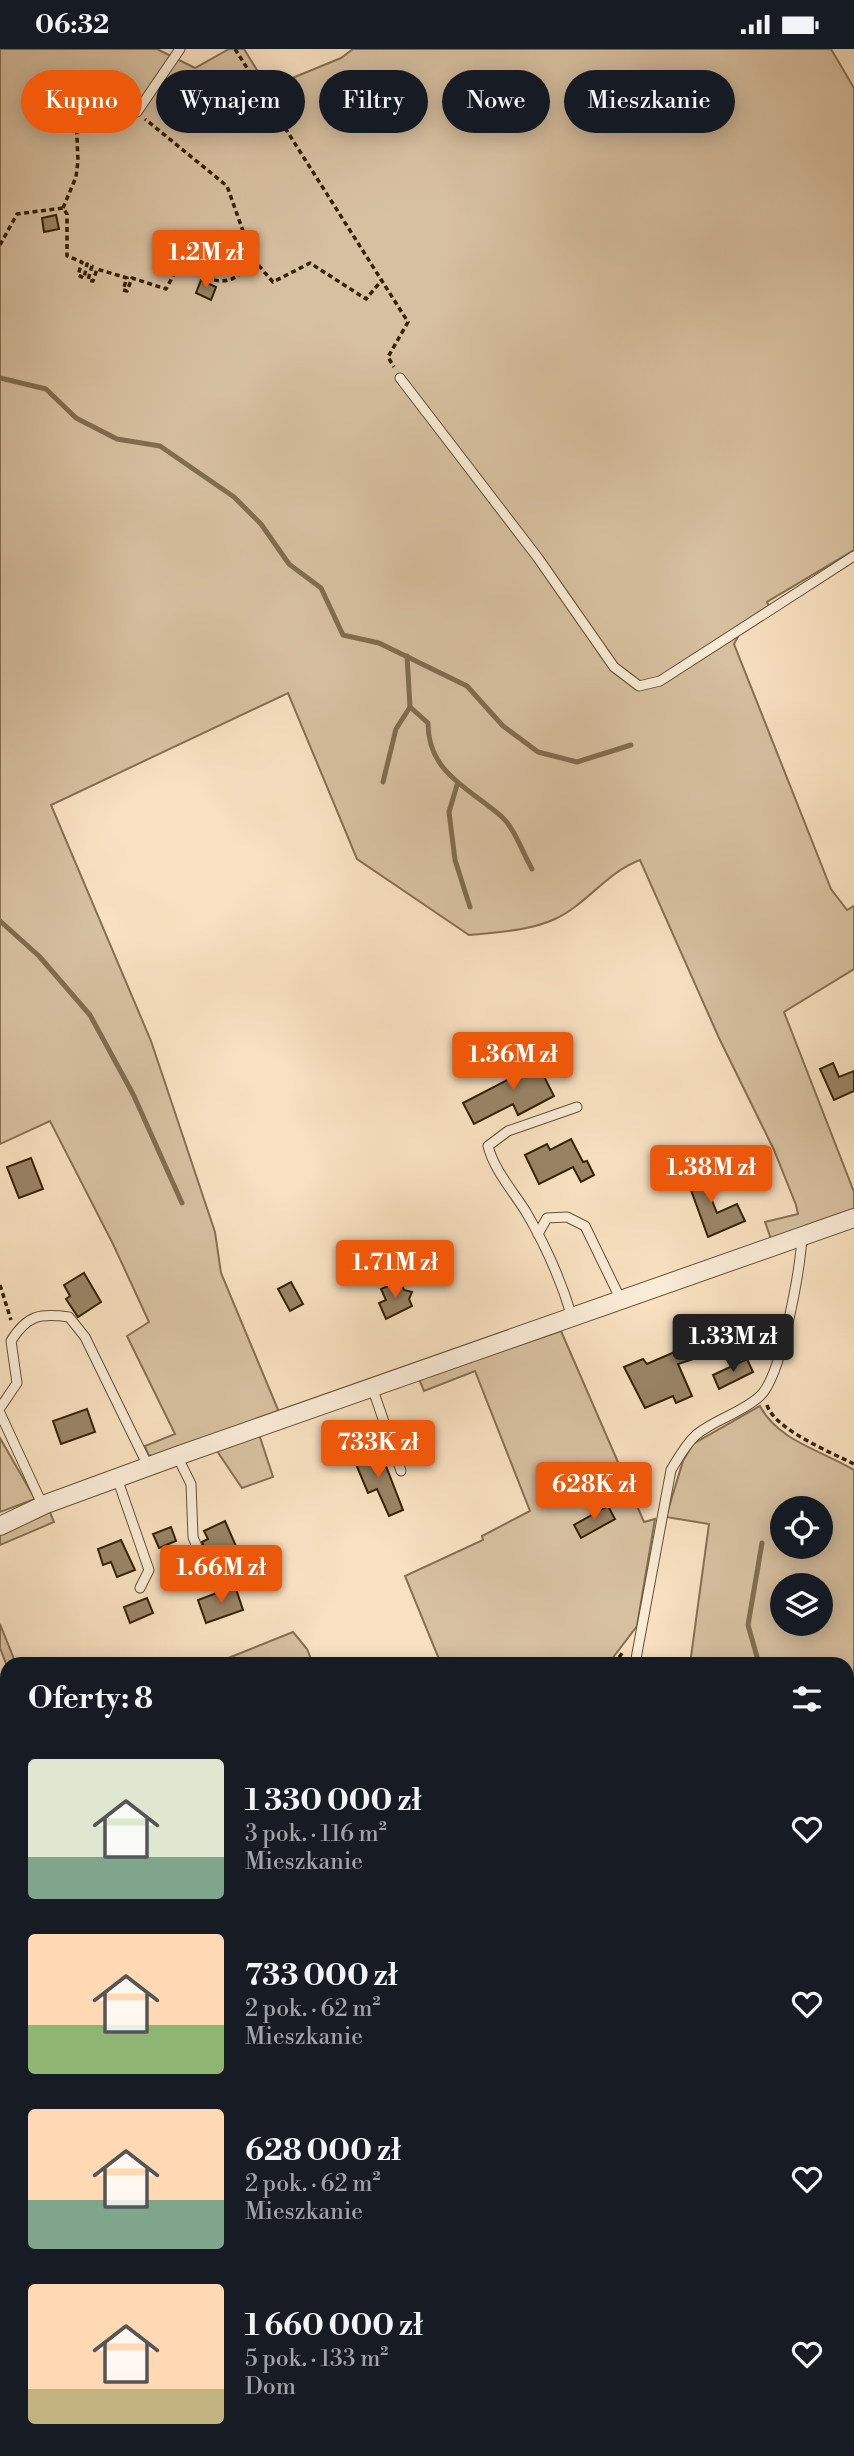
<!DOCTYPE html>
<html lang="pl">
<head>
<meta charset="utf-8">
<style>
	:root { --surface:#171b24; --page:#242831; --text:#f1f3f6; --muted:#9ea1a6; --accent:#ea580c }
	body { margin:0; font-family:"Libre Bodoni",serif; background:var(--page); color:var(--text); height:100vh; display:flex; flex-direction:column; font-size:26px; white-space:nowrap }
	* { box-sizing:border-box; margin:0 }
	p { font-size:23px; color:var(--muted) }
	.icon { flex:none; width:38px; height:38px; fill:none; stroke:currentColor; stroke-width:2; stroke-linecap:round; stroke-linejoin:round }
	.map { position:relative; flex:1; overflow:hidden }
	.sheet { position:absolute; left:0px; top:1608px; width:854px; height:800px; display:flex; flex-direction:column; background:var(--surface); border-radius:21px 21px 0 0; box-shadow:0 4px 18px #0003 }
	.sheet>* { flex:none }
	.banner { position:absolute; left:21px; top:21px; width:812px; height:63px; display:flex; gap:14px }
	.tools { position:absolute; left:770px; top:1447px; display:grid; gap:14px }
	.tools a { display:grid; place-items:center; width:63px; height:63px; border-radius:50%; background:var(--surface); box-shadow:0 4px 18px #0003; font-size:35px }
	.price { position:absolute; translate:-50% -60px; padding:0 16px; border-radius:7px; background:var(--accent); color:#fff; font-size:23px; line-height:46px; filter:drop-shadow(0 2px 4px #0008) }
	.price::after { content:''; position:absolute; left:50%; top:42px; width:21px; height:16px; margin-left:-10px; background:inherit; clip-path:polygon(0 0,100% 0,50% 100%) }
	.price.on { background:#222; color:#fff }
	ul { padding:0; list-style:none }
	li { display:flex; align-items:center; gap:21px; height:175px; padding:0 28px }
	li span { display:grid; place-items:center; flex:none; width:196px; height:140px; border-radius:7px; color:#555 }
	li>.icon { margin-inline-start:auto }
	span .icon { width:84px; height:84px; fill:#fffc; stroke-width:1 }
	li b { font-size:30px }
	h2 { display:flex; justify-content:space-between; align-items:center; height:84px; padding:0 28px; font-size:30px }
	.tag { padding:0 24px; border-radius:32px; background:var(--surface); box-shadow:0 4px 18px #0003; font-size:24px; line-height:63px }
	.tag.on { background:var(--accent); color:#fff }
	.status { display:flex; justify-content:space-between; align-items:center; height:49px; padding:0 35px; background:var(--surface); direction:ltr }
	.status svg { height:19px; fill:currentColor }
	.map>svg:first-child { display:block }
</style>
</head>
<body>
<div class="status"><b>06:32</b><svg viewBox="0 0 49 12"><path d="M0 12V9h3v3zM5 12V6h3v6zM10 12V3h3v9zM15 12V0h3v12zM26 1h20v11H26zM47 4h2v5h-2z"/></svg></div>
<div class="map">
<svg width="854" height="2407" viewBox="0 0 854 2407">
	<rect width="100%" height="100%" fill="#f8e0c0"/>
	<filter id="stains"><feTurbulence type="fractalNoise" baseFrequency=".00286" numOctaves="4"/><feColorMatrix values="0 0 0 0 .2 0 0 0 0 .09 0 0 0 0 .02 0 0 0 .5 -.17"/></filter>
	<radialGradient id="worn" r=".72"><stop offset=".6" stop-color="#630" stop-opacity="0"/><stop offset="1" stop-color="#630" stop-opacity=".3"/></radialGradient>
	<g fill="#d7c0a0" stroke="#867052" stroke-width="2" fill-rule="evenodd">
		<path d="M0 0H157L195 19 229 0H244L268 39 341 9 353 0H831L854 39V501L767 553 772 564 740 584 734 595 831 840 847 861 854 857V920L784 963 854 1143V1162L771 1190 765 1173 798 1165 796 1156 774 1101 719 989 640 811C607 823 587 855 555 870 529 882 498 883 469 886L357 810 288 644 51 756 151 992 215 1183 221 1224 279 1363 153 1408 148 1405 145 1397 175 1385 127 1287 149 1273 113 1195 50 1072 0 1095Z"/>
		<polygon points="561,1282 644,1473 655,1470 637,1577 608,1615 441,1615 405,1527 483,1491 482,1487 530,1462 475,1322 424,1342 419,1330"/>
		<path d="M760 1357C778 1392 823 1402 854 1421V2377L847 2385V1615H690L709 1475 666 1468 683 1412 693 1395ZM782 1460H821V1498H782ZM782 1536H821V1575H782Z"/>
		<polygon points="259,1385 273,1428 242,1439 215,1399"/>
		<polygon points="0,1389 35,1450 0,1463"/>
		<polygon points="49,1461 54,1473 0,1496 0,1483"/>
		<polygon points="0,1575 16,1615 7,1617 0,1599"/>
		<polygon points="293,1583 307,1600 313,1615 216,1614"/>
		<polygon points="0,1848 7,1865 7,1896 0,1881"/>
		<polygon points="7,2220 7,2401 249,2401 255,2407 0,2407 0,2221"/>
		<polygon points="274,2401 836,2401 832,2407 267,2407"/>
	</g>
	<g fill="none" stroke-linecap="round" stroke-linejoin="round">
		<g stroke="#816d4e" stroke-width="5">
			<polyline points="0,329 46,340 76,369 117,390 160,397 234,448 261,475 289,515 321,539 343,586 379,594 467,637 503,677 538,703 577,713 631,696"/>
			<path d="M407 607 410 658 428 674C428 724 469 739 502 768 515 780 523 805 532 820"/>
			<polyline points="383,733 396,680 410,658"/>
			<polyline points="457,736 449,763 455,811 470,858"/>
			<polyline points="0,872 39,907 90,966 133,1045 182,1154"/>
			<polyline points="759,1615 748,1576 762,1494"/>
			<polyline points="847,2076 854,2072"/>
			<polyline points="638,2407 647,2401"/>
		</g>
	</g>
	<g fill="#9a8466" stroke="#342104" stroke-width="2">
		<polygon points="56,166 59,180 44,183 42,169"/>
		<polygon points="201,231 216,238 211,251 196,244"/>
		<polygon points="530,1000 554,1047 518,1066 513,1055 474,1075 463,1054 523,1023 515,1008"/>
		<polygon points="833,1014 839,1028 854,1022 854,1042 834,1051 820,1020"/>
		<polygon points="571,1090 583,1113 587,1112 594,1126 581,1133 573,1118 539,1135 525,1106 547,1095 550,1101"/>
		<polygon points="31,1109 43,1140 19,1149 7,1118"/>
		<polygon points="697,1114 717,1164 737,1155 745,1172 708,1188 683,1119"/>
		<polygon points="84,1224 101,1253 78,1268 66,1250 70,1247 64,1236"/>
		<polygon points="400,1232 404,1241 412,1243 409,1250 412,1257 386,1270 379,1254 386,1251 381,1240"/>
		<polygon points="291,1233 303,1255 290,1262 278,1240"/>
		<polygon points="691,1275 702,1307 678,1315 692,1347 676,1354 673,1347 645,1359 624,1318 643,1310 647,1315 684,1299 677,1280"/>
		<polygon points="747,1310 753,1323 719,1340 713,1326"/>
		<polygon points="87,1360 95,1383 61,1395 53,1372"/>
		<polygon points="373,1400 378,1414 384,1412 403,1461 389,1467 377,1440 368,1444 353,1408"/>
		<polygon points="608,1457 615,1470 581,1489 574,1476"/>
		<polygon points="225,1472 239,1504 212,1517 202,1493 208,1490 204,1482"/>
		<polygon points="171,1478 176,1492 159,1499 153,1485"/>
		<polygon points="121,1491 135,1521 117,1528 111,1513 103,1516 98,1500"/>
		<polygon points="189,1498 199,1523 185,1529 174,1505"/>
		<polygon points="235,1537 243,1561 206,1574 198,1551"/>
		<polygon points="147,1549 153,1564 130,1574 124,1558"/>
	</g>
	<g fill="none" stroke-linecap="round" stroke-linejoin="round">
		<defs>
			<g id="service">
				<polyline points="137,63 180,0"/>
				<polyline points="400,329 538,509 614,618 639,637 660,632 854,507"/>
				<polyline points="538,1185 547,1169 567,1168 585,1177 621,1251"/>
				<path d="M572 1268C561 1231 546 1197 526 1163 513 1142 494 1121 488 1097L508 1082 577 1058"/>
				<polyline points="372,1338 401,1422"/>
				<path d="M0 1359 17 1334 11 1292C27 1266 40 1264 69 1268L85 1288 148 1417"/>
				<polyline points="0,1364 43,1457"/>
				<polyline points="177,1407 191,1435 193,1488 207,1523"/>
				<polyline points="117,1429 149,1521 140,1539"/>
				<path d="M635 1615 671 1421C679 1408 685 1396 696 1386 715 1370 742 1364 760 1347 782 1327 800 1220 802 1188"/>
				<polyline points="0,2216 7,2215"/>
			</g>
			<polyline id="minor" points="0,1477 46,1455 177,1407 854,1169"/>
		</defs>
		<use href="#service" stroke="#655133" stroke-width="11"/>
		<use href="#minor" stroke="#655133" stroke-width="20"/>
		<g stroke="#342104" stroke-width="3.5" stroke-dasharray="5 3.5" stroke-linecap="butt">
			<polyline points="235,0 408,273 388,308 394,318"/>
			<path d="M63 159 76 128 78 112 75 44C90 32 114 48 128 57"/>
			<path d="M0 196 17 165 63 159 67 165V207L82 213 78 226 84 229 87 215 92 217 88 231 93 232 97 220 127 229 123 241 127 242 132 229 166 240 179 216C212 231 229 245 253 210L227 137 145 70"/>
			<polyline points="253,210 273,233 310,214 366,250 382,231"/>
			<polyline points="0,1236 11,1271"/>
			<path d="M767 1356C774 1380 832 1404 854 1415"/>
			<polyline points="614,1615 623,1603"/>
		</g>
		<use href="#service" stroke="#faebd6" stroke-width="9"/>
		<use href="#minor" stroke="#faebd6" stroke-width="18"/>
	</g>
	<rect width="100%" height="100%" filter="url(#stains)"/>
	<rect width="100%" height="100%" fill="url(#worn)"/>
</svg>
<div class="tools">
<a><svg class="icon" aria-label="locate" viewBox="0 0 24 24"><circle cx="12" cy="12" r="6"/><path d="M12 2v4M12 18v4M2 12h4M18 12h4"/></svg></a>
<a><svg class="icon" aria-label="layers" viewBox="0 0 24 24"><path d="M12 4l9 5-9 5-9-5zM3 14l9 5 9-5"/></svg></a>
</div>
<b class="price" style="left:206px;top:241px">1.2M zł</b>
<b class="price" style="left:513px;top:1043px">1.36M zł</b>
<b class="price" style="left:711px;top:1156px">1.38M zł</b>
<b class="price" style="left:395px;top:1251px">1.71M zł</b>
<b class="price on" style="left:733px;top:1325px">1.33M zł</b>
<b class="price" style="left:378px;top:1431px">733K zł</b>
<b class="price" style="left:594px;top:1473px">628K zł</b>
<b class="price" style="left:221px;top:1556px">1.66M zł</b>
<div class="banner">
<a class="tag on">Kupno</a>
<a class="tag">Wynajem</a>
<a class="tag">Filtry</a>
<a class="tag">Nowe</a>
<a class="tag">Mieszkanie</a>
</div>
<section class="sheet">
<h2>Oferty: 8<svg class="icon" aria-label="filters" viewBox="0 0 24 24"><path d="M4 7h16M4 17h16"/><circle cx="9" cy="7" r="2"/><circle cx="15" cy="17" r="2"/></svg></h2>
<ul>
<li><span style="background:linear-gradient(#dfe7d0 70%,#7fa58c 0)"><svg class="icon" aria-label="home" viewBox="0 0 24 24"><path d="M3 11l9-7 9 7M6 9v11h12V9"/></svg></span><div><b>1 330 000 zł</b><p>3 pok. · 116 m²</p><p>Mieszkanie</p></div><svg class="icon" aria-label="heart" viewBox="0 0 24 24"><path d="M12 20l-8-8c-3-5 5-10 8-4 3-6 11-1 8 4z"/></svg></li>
<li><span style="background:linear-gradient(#ffd9b3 65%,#8fb573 0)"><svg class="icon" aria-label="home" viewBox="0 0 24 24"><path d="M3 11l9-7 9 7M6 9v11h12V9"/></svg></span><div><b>733 000 zł</b><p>2 pok. · 62 m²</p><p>Mieszkanie</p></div><svg class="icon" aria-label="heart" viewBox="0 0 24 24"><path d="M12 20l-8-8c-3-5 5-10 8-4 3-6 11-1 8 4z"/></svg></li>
<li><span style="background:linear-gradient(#ffd9b3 65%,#7fa58c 0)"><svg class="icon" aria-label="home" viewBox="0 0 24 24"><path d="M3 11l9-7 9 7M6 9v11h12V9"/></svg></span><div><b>628 000 zł</b><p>2 pok. · 62 m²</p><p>Mieszkanie</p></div><svg class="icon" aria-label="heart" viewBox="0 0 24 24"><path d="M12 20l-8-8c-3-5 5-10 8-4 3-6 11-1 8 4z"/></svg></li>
<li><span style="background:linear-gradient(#ffd9b3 75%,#c2b280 0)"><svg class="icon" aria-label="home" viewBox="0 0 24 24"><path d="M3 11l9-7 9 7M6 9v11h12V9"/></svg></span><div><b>1 660 000 zł</b><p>5 pok. · 133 m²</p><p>Dom</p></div><svg class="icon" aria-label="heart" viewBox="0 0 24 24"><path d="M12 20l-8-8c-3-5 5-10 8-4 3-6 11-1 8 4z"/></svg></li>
</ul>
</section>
</div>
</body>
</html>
